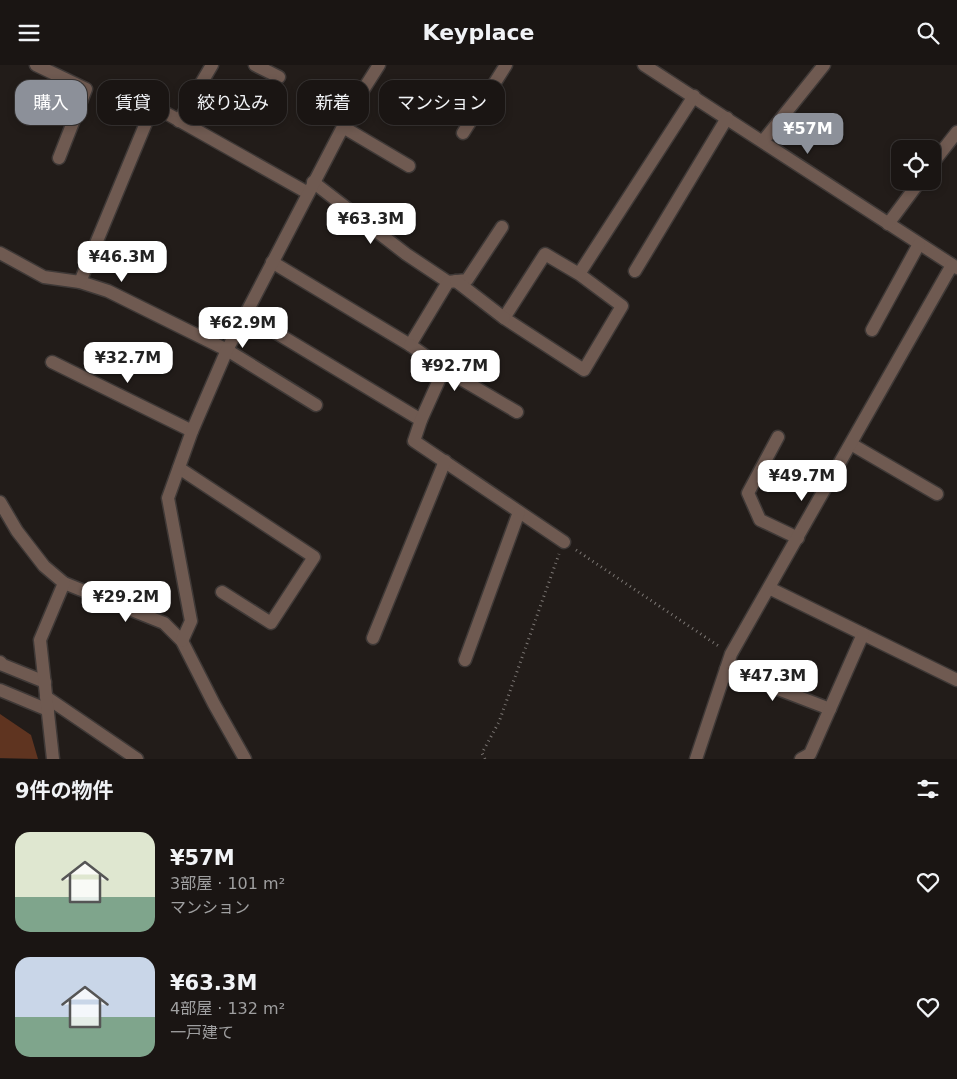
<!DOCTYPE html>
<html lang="ja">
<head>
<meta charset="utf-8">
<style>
	:root { --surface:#1a1513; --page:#231e1c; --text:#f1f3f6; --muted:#9f9fa0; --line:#383433; --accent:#8c9099 }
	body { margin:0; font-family:"DejaVu Sans","Noto Sans JP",sans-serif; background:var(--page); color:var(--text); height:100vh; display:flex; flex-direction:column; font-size:19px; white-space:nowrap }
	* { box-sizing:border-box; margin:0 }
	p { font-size:16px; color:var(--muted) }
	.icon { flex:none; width:28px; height:28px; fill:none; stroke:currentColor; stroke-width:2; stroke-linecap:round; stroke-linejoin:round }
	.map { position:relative; height:694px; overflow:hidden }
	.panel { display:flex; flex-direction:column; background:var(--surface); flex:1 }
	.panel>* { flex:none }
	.hud { position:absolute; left:15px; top:15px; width:500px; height:45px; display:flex; gap:10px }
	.buttons { position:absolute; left:891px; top:75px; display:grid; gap:10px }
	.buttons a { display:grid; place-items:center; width:50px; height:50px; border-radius:10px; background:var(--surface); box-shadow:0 2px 8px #0003,0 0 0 1px var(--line); font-size:25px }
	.price { position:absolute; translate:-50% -42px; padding:0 11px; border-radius:10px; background:#fff; color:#222; font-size:16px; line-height:32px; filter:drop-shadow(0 1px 2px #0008) }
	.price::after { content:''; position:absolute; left:50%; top:30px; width:15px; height:11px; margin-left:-8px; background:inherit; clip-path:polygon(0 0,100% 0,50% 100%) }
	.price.on { background:var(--accent); color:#fff }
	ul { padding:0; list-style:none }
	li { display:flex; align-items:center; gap:15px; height:125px; padding:0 15px }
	li span { display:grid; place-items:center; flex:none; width:140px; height:100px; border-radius:15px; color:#555 }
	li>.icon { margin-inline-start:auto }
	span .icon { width:60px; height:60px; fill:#fffc; stroke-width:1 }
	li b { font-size:21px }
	h2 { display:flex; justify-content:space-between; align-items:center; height:60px; padding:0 15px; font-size:21px }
	.tag { padding:0 18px; border-radius:15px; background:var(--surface); box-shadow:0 2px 8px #0003,0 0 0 1px var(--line); font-size:18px; line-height:45px }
	.tag.on { background:var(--accent); color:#fff }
	header { display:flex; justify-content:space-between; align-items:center; height:65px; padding:0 15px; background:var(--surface); font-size:22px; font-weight:600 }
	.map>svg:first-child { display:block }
</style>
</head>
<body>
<header><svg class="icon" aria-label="menu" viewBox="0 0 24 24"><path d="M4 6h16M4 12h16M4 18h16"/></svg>Keyplace<svg class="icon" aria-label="search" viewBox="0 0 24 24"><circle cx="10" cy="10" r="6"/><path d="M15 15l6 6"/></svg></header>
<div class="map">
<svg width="957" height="694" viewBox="0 0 957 694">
	<rect width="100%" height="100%" fill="#221c19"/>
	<polygon fill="#5f3420" points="0,649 31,670 38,694 0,693"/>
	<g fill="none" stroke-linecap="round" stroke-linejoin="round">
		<defs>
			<g id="minor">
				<polyline points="36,0 86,24 59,93"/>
				<polyline points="255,0 279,12"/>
				<polyline points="644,0 957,203"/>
				<polyline points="132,29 308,128"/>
				<polyline points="179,56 212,0"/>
				<polyline points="343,62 409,101"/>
				<polyline points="463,68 506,0"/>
				<polyline points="763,76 824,0"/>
				<polyline points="932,99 957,67"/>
				<polyline points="313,117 406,189 448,217"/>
				<polyline points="888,159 920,116"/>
				<polyline points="0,188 44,212 80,217 108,226 227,285 316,340"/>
				<polyline points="272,197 410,280 448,217 467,215 502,162"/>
				<polyline points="635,206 727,53"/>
				<polyline points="579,209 545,189 504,253 584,305 622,241 579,209 694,31"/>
				<polyline points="456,216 504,253"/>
				<polyline points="80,217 153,41"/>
				<polyline points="245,249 421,355"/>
				<polyline points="872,265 919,179"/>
				<polyline points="410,280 444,304 517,347"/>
				<polyline points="52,297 192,366"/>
				<polyline points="444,304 421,355 414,376 564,477"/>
				<polyline points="778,372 748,428 760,455 798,473"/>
				<polyline points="851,379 937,429"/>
				<polyline points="179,403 314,492 271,558 222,527"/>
				<polyline points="0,437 17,466 44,501 64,518 164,558 182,576 214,639 245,694"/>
				<polyline points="769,523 957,615"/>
				<polyline points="373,573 445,396"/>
				<polyline points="182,576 191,556 168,433 192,366 227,285 358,33 379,0"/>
				<polyline points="465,595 519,447"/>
				<polyline points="0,597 3,600 45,617"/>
				<polyline points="726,604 830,644"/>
				<polyline points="0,625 48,645"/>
				<polyline points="46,632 137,694"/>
				<polyline points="53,694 40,575 64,518"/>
				<polyline points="696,694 731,589 952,200"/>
				<polyline points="801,694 810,689 863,569"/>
			</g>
		</defs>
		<use href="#minor" stroke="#3f3937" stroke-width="15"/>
		<g stroke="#7c7774" stroke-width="3" stroke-dasharray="1 4" stroke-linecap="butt">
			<polyline points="576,485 720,582"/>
			<polyline points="485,694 482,688 499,657 559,489"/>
		</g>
		<use href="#minor" stroke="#6f5a51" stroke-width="12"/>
	</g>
</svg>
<div class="buttons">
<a><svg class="icon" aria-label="locate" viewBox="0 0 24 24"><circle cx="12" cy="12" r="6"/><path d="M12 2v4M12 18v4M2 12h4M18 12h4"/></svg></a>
</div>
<b class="price on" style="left:808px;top:90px">¥57M</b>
<b class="price" style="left:371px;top:180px">¥63.3M</b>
<b class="price" style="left:122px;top:218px">¥46.3M</b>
<b class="price" style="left:243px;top:284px">¥62.9M</b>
<b class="price" style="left:128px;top:319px">¥32.7M</b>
<b class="price" style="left:455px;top:327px">¥92.7M</b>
<b class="price" style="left:802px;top:437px">¥49.7M</b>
<b class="price" style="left:126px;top:558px">¥29.2M</b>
<b class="price" style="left:773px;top:637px">¥47.3M</b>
<div class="hud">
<a class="tag on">購入</a>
<a class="tag">賃貸</a>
<a class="tag">絞り込み</a>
<a class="tag">新着</a>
<a class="tag">マンション</a>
</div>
</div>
<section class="panel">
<h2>9件の物件<svg class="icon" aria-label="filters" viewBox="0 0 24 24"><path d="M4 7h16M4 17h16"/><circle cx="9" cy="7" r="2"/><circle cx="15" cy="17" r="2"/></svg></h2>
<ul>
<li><span style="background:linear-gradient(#dfe7d0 65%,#7fa58c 0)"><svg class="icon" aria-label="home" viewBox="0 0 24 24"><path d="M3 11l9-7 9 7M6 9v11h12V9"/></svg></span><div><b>¥57M</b><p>3部屋 · 101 m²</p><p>マンション</p></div><svg class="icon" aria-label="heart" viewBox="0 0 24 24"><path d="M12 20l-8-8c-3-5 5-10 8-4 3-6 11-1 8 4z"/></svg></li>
<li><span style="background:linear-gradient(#c9d6e8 60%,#7fa58c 0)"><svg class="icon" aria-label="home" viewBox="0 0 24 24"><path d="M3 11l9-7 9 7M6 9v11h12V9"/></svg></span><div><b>¥63.3M</b><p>4部屋 · 132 m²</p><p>一戸建て</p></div><svg class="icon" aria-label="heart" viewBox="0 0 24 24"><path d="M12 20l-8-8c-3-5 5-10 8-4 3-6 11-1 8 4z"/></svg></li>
</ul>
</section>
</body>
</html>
